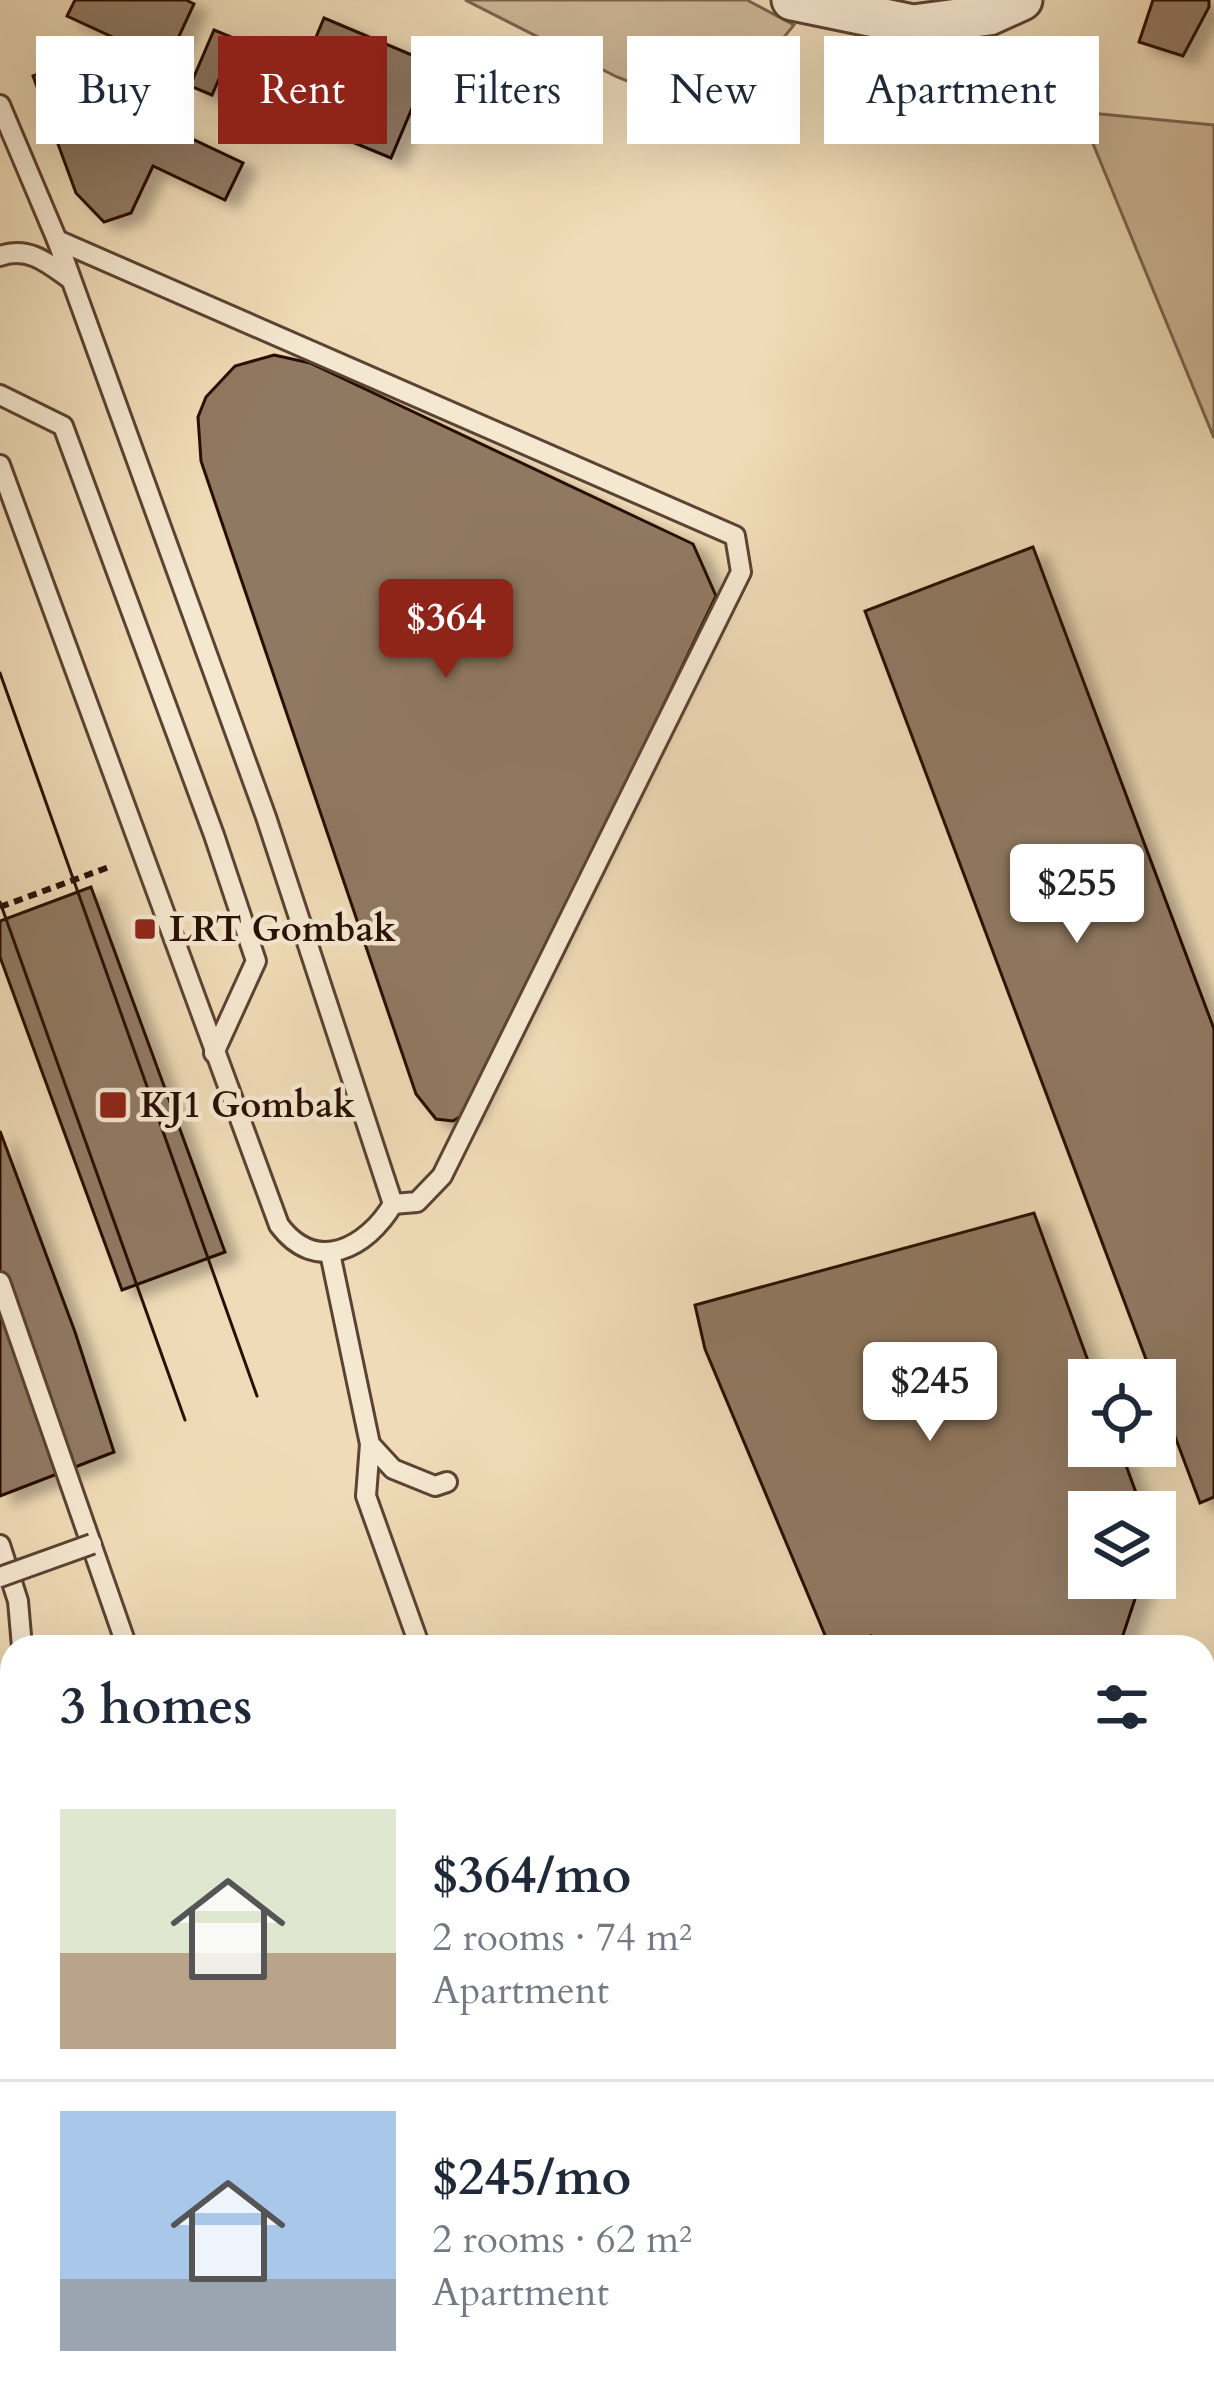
<!DOCTYPE html>
<html lang="en">
<head>
<meta charset="utf-8">
<style>
	:root { --surface:#fff; --page:#f6f6f7; --text:#1f2937; --muted:#747a83; --line:#e0e1e3; --accent:#8f2418 }
	body { margin:0; font-family:Cardo,serif; background:var(--page); color:var(--text); height:100vh; display:flex; flex-direction:column; font-size:45px; white-space:nowrap }
	* { box-sizing:border-box; margin:0 }
	p { font-size:39px; color:var(--muted) }
	.icon { flex:none; width:66px; height:66px; fill:none; stroke:currentColor; stroke-width:2; stroke-linecap:round; stroke-linejoin:round }
	.map { position:relative; flex:1; overflow:hidden }
	.drawer { position:absolute; left:0px; top:1635px; width:1215px; height:771px; display:flex; flex-direction:column; background:var(--surface); border-radius:36px 36px 0 0; box-shadow:0 12px 48px #0002 }
	.drawer>* { flex:none }
	.hud { position:absolute; left:36px; top:36px; width:1143px; height:108px; display:flex; gap:24px }
	.tools { position:absolute; left:1068px; top:1359px; display:grid; gap:24px }
	.tools a { display:grid; place-items:center; width:108px; height:108px; border-radius:0px; background:var(--surface); box-shadow:0 12px 48px #0002; font-size:60px }
	.price { position:absolute; translate:-50% -102px; padding:0 27px; border-radius:12px; background:#fff; color:#222; font-size:39px; line-height:78px; filter:drop-shadow(0 3px 6px #0008) }
	.price::after { content:''; position:absolute; left:50%; top:72px; width:36px; height:27px; margin-left:-18px; background:inherit; clip-path:polygon(0 0,100% 0,50% 100%) }
	.price.on { background:var(--accent); color:#fff }
	ul { padding:0; list-style:none }
	li { display:flex; align-items:center; gap:36px; height:300px; padding:0 60px }
	li+li { border-top:3px solid var(--line) }
	li span { display:grid; place-items:center; flex:none; width:336px; height:240px; border-radius:0px; color:#555 }
	li>.icon { margin-inline-start:auto }
	span .icon { width:144px; height:144px; fill:#fffc; stroke-width:1 }
	li b { font-size:51px }
	h2 { display:flex; justify-content:space-between; align-items:center; height:144px; padding:0 60px; font-size:51px }
	.tag { padding:0 42px; border-radius:0px; background:var(--surface); box-shadow:0 12px 48px #0002; font-size:42px; line-height:108px }
	.tag.on { background:var(--accent); color:#fff }
	.map>svg:first-child { display:block }
</style>
</head>
<body>
<div class="map">
<svg width="1214" height="2404" viewBox="0 0 1214 2404">
	<defs>
		<filter id="shadow"><feDropShadow dx="13" dy="8" stdDeviation="6" flood-color="#0004"/></filter>
	</defs>
	<rect width="100%" height="100%" fill="#efdbb7"/>
	<filter id="stains"><feTurbulence type="fractalNoise" baseFrequency=".00167" numOctaves="4"/><feColorMatrix values="0 0 0 0 .2 0 0 0 0 .09 0 0 0 0 .02 0 0 0 .5 -.17"/></filter>
	<radialGradient id="worn" r=".72"><stop offset=".6" stop-color="#630" stop-opacity="0"/><stop offset="1" stop-color="#630" stop-opacity=".3"/></radialGradient>
	<g fill="#ceb899" stroke="#7c644f" stroke-width="3">
		<polygon points="465,0 747,0 794,25 718,116 617,77"/>
		<polygon points="1080,112 1214,125 1214,438"/>
	</g>
	<g fill="#907962" stroke="#2a0f05" stroke-width="3" filter="url(#shadow)">
		<polygon points="75,0 186,0 194,4 167,62 67,16"/>
		<polygon points="1153,0 1209,0 1209,7 1183,56 1139,42"/>
		<polygon points="324,18 431,63 391,158 284,114"/>
		<polygon points="214,30 236,39 212,95 190,86"/>
		<polygon points="58,67 101,94 110,121 118,104 243,163 225,200 153,166 131,213 104,222 76,193 33,76"/>
		<polygon points="274,355 310,363 693,544 716,596 469,1111 453,1121 436,1119 416,1094 201,461 198,417 206,397 235,366"/>
		<polygon points="1033,547 1214,1029 1214,1497 1200,1503 865,611"/>
		<polygon points="91,887 225,1252 122,1290 0,957 0,921"/>
		<polygon points="0,1131 75,1332 114,1452 0,1496"/>
		<polygon points="1034,1213 1095,1380 1089,1380 1089,1446 1119,1446 1143,1512 1089,1512 1089,1578 1142,1578 1121,1641 1105,1647 876,1647 871,1636 843,1647 830,1647 705,1349 695,1305"/>
	</g>
	<g fill="none" stroke-linecap="round" stroke-linejoin="round">
		<defs>
			<g id="service">
				<path d="M0 105 57 240 266 817 393 1204C367 1248 316 1275 279 1225L0 465"/>
				<polyline points="57,240 735,536 741,572 442,1176 417,1202 393,1204"/>
				<path d="M0 256C29 246 48 263 70 279"/>
				<polyline points="0,395 63,426 214,835 256,961 214,1053"/>
				<polyline points="330,1253 370,1444 393,1469 435,1486 447,1482"/>
				<polyline points="0,1282 127,1647"/>
				<polyline points="370,1444 366,1496 420,1647"/>
				<polyline points="0,1545 18,1601 22,1647"/>
				<polyline points="0,1709 12,1709"/>
				<polyline points="0,1828 12,1818"/>
				<polyline points="0,1844 12,1849"/>
			</g>
			<polyline id="minor" points="792,0 913,25 989,15 1022,0"/>
			<g id="trunk">
				<polyline points="0,1933 12,1942"/>
				<polyline points="0,2074 12,2085"/>
				<polyline points="0,2162 12,2174"/>
				<polyline points="0,2356 12,2366"/>
				<polyline points="46,2394 58,2404"/>
				<polyline points="242,2394 252,2404"/>
				<polyline points="338,2394 349,2404"/>
				<polyline points="516,2394 526,2404"/>
				<polyline points="624,2394 635,2404"/>
			</g>
		</defs>
		<use href="#service" stroke="#5b4232" stroke-width="24"/>
		<use href="#minor" stroke="#5b4232" stroke-width="45"/>
		<use href="#trunk" stroke="#2a0f05" stroke-width="69"/>
		<polyline stroke="#2a0f05" stroke-width="6" stroke-dasharray="9 6" stroke-linecap="butt" points="0,907 109,867"/>
		<use href="#service" stroke="#f5e8d0" stroke-width="18"/>
		<use href="#minor" stroke="#f5e8d0" stroke-width="39"/>
		<use href="#trunk" stroke="#efdbb7" stroke-width="63"/>
		<g stroke="#2a0f05" stroke-width="3">
			<polyline points="0,673 257,1396"/>
			<polyline points="0,902 185,1420"/>
		</g>
		<defs>
			<polyline id="service-bridge" points="0,1577 92,1544"/>
		</defs>
		<use href="#service-bridge" stroke="#5b4232" stroke-width="24" stroke-linecap="butt"/>
		<use href="#service-bridge" stroke="#f5e8d0" stroke-width="18"/>
	</g>
	<g fill="#8f2418" stroke="#f5e8d0" stroke-width="4.5">
		<rect x="133" y="917" width="24" height="24" rx="6"/>
		<rect x="98" y="1090" width="30" height="30" rx="6"/>
	</g>
	<g text-anchor="middle" dominant-baseline="central" stroke-width="9" stroke-linejoin="round" paint-order="stroke">
		<g font-size="36" font-weight="bold" fill="#2a0f05" stroke="#f5e8d0" text-anchor="start">
			<text x="169" y="929">LRT Gombak</text>
			<text x="140" y="1105">KJ1 Gombak</text>
		</g>
	</g>
	<rect width="100%" height="100%" filter="url(#stains)"/>
	<rect width="100%" height="100%" fill="url(#worn)"/>
</svg>
<div class="tools">
<a><svg class="icon" aria-label="locate" viewBox="0 0 24 24"><circle cx="12" cy="12" r="6"/><path d="M12 2v4M12 18v4M2 12h4M18 12h4"/></svg></a>
<a><svg class="icon" aria-label="layers" viewBox="0 0 24 24"><path d="M12 4l9 5-9 5-9-5zM3 14l9 5 9-5"/></svg></a>
</div>
<b class="price on" style="left:446px;top:681px">$364</b>
<b class="price" style="left:1077px;top:946px">$255</b>
<b class="price" style="left:930px;top:1444px">$245</b>
<div class="hud">
<a class="tag">Buy</a>
<a class="tag on">Rent</a>
<a class="tag">Filters</a>
<a class="tag">New</a>
<a class="tag">Apartment</a>
</div>
<section class="drawer">
<h2>3 homes<svg class="icon" aria-label="filters" viewBox="0 0 24 24"><path d="M4 7h16M4 17h16"/><circle cx="9" cy="7" r="2"/><circle cx="15" cy="17" r="2"/></svg></h2>
<ul>
<li><span style="background:linear-gradient(#dfe7d0 60%,#b9a48a 0)"><svg class="icon" aria-label="home" viewBox="0 0 24 24"><path d="M3 11l9-7 9 7M6 9v11h12V9"/></svg></span><div><b>$364/mo</b><p>2 rooms · 74 m²</p><p>Apartment</p></div></li>
<li><span style="background:linear-gradient(#a9c7e8 70%,#9aa5b1 0)"><svg class="icon" aria-label="home" viewBox="0 0 24 24"><path d="M3 11l9-7 9 7M6 9v11h12V9"/></svg></span><div><b>$245/mo</b><p>2 rooms · 62 m²</p><p>Apartment</p></div></li>
</ul>
</section>
</div>
</body>
</html>
